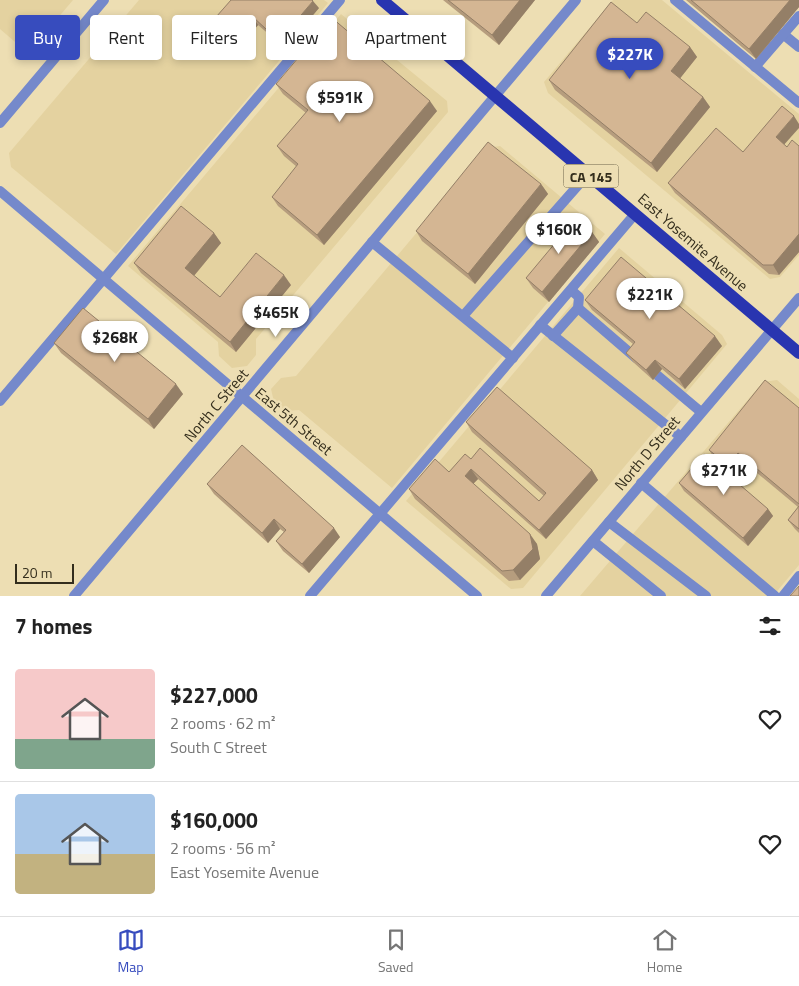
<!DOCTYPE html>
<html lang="en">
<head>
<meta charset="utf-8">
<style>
	:root { --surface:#fff; --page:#f6f6f6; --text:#222; --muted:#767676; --line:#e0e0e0; --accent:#374cbe }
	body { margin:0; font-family:"Titillium Web",sans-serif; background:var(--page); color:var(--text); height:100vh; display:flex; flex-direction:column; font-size:19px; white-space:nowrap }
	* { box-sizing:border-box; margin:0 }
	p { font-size:16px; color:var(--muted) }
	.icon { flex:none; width:28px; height:28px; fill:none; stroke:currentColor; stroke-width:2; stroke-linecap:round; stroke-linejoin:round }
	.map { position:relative; height:596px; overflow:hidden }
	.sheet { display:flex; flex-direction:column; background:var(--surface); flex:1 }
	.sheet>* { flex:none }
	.banner { position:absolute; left:15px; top:15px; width:500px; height:45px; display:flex; gap:10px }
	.scale { position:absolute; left:15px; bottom:12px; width:59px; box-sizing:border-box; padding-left:5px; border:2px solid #332d1c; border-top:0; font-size:14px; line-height:18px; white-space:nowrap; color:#332d1c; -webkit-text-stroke:4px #eddeb3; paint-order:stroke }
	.price { position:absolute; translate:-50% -42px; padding:0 11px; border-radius:18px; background:#fff; color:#222; font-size:16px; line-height:32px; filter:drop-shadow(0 1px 2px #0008) }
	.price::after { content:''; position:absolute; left:50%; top:30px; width:15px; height:11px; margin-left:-8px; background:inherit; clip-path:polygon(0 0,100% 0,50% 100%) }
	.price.current { background:var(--accent); color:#fff }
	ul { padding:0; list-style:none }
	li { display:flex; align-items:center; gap:15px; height:125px; padding:0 15px }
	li+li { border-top:1px solid var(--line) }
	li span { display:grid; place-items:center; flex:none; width:140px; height:100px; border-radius:5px; color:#555 }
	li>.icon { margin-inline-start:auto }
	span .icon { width:60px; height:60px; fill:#fffc; stroke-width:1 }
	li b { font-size:21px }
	h2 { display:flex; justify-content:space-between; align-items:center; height:60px; padding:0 15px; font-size:21px }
	.tag { padding:0 18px; border-radius:5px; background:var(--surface); box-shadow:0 2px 8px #0003; font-size:18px; line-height:45px }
	.tag.current { background:var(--accent); color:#fff }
	.dock { display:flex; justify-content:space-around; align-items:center; height:70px; border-top:1px solid var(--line); background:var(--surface); font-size:14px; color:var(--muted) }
	.dock a { display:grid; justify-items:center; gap:2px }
	.dock .current { color:var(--accent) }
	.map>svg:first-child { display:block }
</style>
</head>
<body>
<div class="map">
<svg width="799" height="596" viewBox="0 0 799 596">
	<rect width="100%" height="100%" fill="#eddeb3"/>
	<g fill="#e4d2a0">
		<polygon points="0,0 73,0 28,53 0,29"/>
		<polygon points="139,0 324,0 328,3 116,254 11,167 9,153"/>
		<polygon points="613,0 662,0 799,114 799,255 780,277 770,279 548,93 544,82"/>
		<polygon points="341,14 447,101 448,112 256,339 256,355 247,366 232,368 219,356 218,342 128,266"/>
		<polygon points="500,146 605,234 392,488 299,410 285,411 274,402 271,389 281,378 296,376 488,148"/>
		<polygon points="619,248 722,335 727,344 523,588 511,589 406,501"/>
		<polygon points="777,380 799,399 799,565 773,596 580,596 763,382"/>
	</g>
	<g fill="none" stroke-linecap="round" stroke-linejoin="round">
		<g stroke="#7589cb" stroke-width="10">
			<polyline points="675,0 799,103"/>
			<polyline points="783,34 799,47"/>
			<polyline points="755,67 799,16"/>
			<polyline points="372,242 513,358"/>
			<polyline points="578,308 636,358"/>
			<polyline points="463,316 588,174"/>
			<polyline points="540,325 681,437"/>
			<polyline points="553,336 578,308 579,297 571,290"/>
			<polyline points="657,375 701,412"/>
			<polyline points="0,401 340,0"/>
			<polyline points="641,483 775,596"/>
			<polyline points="609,522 706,596"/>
			<polyline points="593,541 661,596"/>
			<polyline points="310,596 635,214"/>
			<polyline points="783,596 799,576"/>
		</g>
		<g stroke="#7589cb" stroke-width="10">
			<polyline points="0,123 104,0"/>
			<polyline points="0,191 477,596"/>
			<polyline points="74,596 576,0"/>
			<polyline points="546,596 799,298"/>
		</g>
		<polyline stroke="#2935b0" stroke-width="12" points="382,0 799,353"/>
	</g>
	<g fill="#b69d7e">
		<polygon points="443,0 535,0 499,45"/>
		<polygon points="686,0 799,0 799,7 756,59"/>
		<polygon points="319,8 285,48 258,25 236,51 215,32 209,25"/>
		<polygon points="690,47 697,57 680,78 703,97 710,107 657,172 555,90 549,80"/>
		<polygon points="276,84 437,111 324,245 278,206 272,197 297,167 284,156 277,146 306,113 283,94"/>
		<polygon points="784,145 787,147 799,146 799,252 779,275 769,274 675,193 668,183 743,152"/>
		<polygon points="541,184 548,194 475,284 422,241 416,231"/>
		<polygon points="592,232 599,242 549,302 533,288 526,278"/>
		<polygon points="214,233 221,243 194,276 220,297 291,285 236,352 141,273 134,263"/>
		<polygon points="585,300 722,346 685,389 662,369 653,380 633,362 626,353 633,344 592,310"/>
		<polygon points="54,343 183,394 154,429 61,353"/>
		<polygon points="799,408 799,533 795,529 788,520 798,507 745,463 735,475 715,459 709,450"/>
		<polygon points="466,422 592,470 598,480 546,539 478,479 473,484 537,544 540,559 520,580 509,581 415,499 409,489 449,472 471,459 539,501 544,496 472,432"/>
		<polygon points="679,483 768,509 773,516 748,546 684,491"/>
		<polygon points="207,484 340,537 309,573 283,551 276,541 284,532 280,529 268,543 214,494"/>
	</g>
	<g fill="#947f67">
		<polygon points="520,0 535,0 499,45 492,35"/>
		<polygon points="790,0 799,0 799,7 756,59 749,49"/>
		<polygon points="313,1 319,8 285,48 279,41"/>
		<polygon points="253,17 258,25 236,51 231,43"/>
		<polygon points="690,47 697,57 678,81 671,71"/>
		<polygon points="703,97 710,107 657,172 651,163"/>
		<polygon points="430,101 437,111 324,245 317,235"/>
		<polygon points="794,116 799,124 799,128 782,147 776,137"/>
		<polygon points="541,184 548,194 475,284 468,274"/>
		<polygon points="592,232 599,242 549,302 542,292"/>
		<polygon points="214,233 221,243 192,278 185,268"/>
		<polygon points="799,234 799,252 779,275 773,265"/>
		<polygon points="284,275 291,285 236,352 230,342"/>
		<polygon points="715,336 722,346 685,389 679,379"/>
		<polygon points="655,360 662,369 653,380 646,370"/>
		<polygon points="176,384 183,394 154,429 148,419"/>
		<polygon points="738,453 745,463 735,475 728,465"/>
		<polygon points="471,469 478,479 471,486 465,476"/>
		<polygon points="592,470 598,480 546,539 539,530"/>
		<polygon points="768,509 773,516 748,546 743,538"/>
		<polygon points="274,519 280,529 268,543 262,533"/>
		<polygon points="334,528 340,537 309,573 302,564"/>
		<polygon points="530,534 537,544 540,559 520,580 513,570"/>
	</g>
	<g fill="#d4b693" stroke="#947f67">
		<polygon points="231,0 312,0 313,1 279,41 253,17 231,43 209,25"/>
		<polygon points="448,0 520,0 492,35"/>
		<polygon points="691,0 790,0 749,49"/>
		<polygon points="611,2 637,23 646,12 690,47 671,71 703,97 651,163 549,80"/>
		<polygon points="332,18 430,101 317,235 272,197 298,164 277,146 308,110 276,84"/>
		<polygon points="782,106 794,116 776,137 787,147 792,140 799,146 799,234 773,265 763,265 668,183 716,128 743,152"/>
		<polygon points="488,142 541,184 468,274 416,231"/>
		<polygon points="181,206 214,233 185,268 220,297 256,253 284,275 230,342 134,263"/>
		<polygon points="576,218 592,232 542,292 526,278"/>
		<polygon points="621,257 715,336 679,379 655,360 646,370 626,353 635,342 585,300"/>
		<polygon points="83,308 176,384 148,419 54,343"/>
		<polygon points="765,380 799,408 799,504 738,453 728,465 709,450"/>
		<polygon points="497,387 592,470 539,530 471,469 465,476 530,534 533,549 513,570 502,571 409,489 435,459 449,472 465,454 471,459 480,448 539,501 546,493 466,422"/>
		<polygon points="242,445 334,528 302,564 276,541 286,530 274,519 262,533 207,484"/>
		<polygon points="704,454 768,509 743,538 679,483"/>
		<polygon points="799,506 799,529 788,520"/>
		<polygon points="799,586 799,596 790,596"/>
	</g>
	<g text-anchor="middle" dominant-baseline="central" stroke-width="4.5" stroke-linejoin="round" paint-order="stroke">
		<rect fill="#eddeb3" stroke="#6b6249" stroke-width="1" x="563.5" y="164.5" width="55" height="23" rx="4"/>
		<g font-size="14" font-weight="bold" fill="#332d1c">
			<text x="591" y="176">CA 145</text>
		</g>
		<g font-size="15" fill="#332d1c" stroke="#eddeb3">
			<text transform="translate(693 242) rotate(41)">East Yosemite Avenue</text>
			<text transform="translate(216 405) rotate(-50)">North C Street</text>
			<text transform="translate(294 421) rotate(40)">East 5th Street</text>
			<text transform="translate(647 453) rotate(-50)">North D Street</text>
		</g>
	</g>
</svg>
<div class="scale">20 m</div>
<b class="price current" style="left:630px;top:80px">$227K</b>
<b class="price" style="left:340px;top:123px">$591K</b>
<b class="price" style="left:559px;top:255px">$160K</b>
<b class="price" style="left:650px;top:320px">$221K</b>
<b class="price" style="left:276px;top:338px">$465K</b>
<b class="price" style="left:115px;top:363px">$268K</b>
<b class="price" style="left:724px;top:496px">$271K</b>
<div class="banner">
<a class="tag current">Buy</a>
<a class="tag">Rent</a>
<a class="tag">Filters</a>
<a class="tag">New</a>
<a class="tag">Apartment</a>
</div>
</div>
<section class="sheet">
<h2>7 homes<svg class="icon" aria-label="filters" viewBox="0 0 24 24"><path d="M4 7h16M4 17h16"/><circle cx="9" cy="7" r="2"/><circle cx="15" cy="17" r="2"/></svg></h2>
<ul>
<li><span style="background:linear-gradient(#f6c9c9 70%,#7fa58c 0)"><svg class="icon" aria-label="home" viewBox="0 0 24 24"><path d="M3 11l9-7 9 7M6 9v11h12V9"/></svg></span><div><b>$227,000</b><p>2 rooms · 62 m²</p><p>South C Street</p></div><svg class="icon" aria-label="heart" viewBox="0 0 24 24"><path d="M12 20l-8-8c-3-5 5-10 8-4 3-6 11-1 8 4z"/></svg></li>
<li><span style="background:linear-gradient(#a9c7e8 60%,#c2b280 0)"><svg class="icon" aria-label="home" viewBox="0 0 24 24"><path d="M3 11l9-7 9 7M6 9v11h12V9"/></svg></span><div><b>$160,000</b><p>2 rooms · 56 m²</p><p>East Yosemite Avenue</p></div><svg class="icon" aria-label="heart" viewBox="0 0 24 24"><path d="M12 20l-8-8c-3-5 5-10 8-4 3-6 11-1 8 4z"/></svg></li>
</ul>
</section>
<nav class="dock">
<a class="current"><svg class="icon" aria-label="map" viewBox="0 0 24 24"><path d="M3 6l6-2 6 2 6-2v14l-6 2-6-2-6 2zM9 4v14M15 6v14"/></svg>Map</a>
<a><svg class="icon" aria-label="saved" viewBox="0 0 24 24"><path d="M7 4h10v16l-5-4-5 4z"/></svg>Saved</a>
<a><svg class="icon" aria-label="home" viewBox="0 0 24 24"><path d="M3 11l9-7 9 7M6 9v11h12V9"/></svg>Home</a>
</nav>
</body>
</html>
